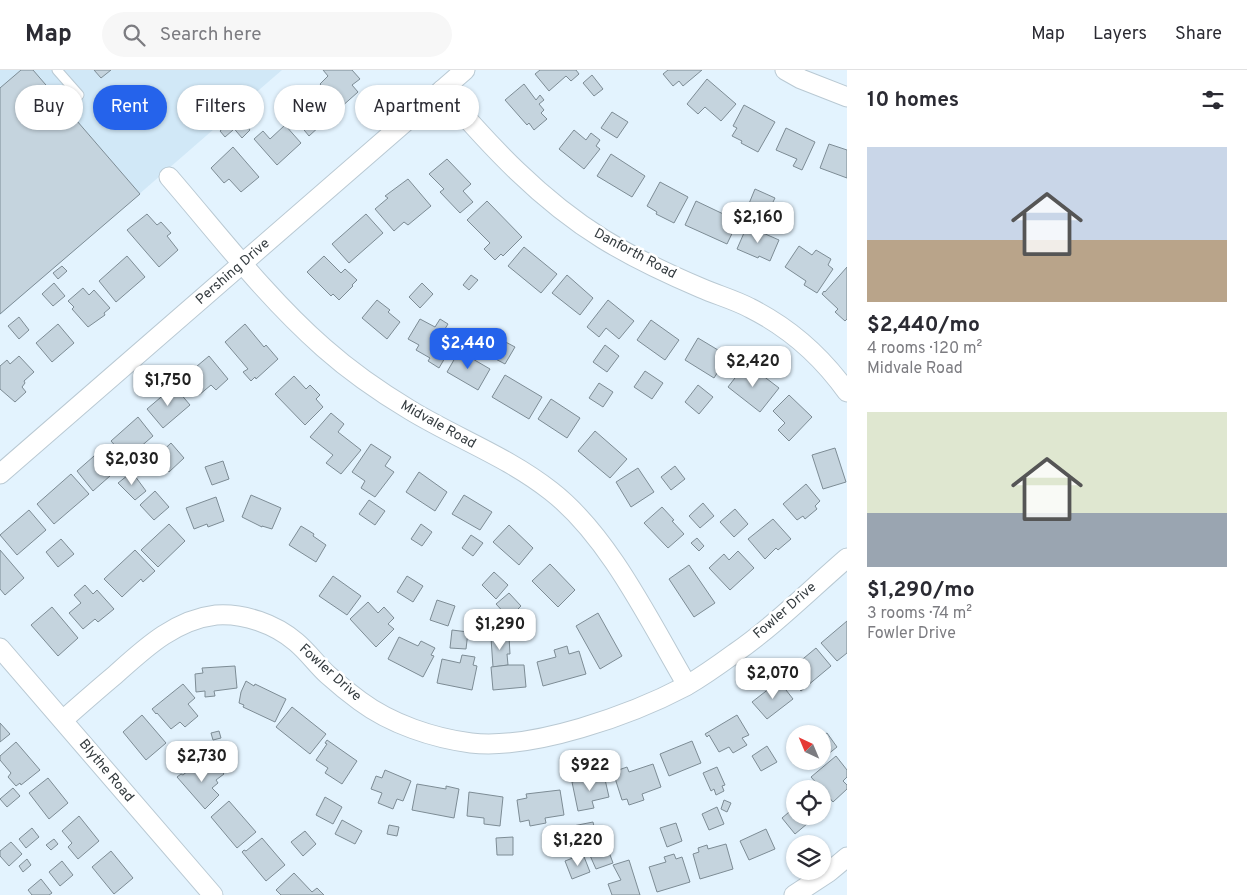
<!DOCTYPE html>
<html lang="en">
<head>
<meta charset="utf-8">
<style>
	:root { --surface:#fff; --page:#f7f7f7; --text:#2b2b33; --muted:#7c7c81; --line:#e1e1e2; --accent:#2563eb }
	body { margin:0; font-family:Overpass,sans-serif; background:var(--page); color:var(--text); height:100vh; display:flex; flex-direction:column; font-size:19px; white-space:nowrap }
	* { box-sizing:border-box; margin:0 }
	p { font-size:16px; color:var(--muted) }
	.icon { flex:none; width:28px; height:28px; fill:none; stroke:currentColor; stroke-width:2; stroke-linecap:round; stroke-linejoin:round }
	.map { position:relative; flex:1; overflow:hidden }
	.side { display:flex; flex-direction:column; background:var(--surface); width:400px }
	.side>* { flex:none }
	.top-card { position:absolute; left:15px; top:15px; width:475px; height:45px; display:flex; gap:10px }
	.needle { width:32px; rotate:316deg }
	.fabs { position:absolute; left:786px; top:655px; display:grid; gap:10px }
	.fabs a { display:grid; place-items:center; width:45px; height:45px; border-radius:50%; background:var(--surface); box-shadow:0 1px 4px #0004; font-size:25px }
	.price { position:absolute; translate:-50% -42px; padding:0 11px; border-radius:10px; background:#fff; color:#222; font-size:16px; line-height:32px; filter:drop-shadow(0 1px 2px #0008) }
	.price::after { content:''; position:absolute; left:50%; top:30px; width:15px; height:11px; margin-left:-8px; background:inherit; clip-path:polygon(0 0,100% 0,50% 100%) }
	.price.on { background:var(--accent); color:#fff }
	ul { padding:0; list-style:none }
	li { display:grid; align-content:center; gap:10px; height:265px; padding:0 20px }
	li span { display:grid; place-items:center; height:155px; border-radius:0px; color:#555 }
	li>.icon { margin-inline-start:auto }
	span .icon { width:90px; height:90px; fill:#fffc; stroke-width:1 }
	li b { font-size:21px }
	h2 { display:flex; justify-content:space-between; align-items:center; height:60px; padding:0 20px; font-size:21px }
	.pill { padding:0 18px; border-radius:22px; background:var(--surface); box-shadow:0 1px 4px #0004; font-size:18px; line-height:45px }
	.pill.on { background:var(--accent); color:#fff }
	header { display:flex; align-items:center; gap:30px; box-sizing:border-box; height:70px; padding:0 25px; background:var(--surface); border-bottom:1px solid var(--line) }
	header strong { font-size:24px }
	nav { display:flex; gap:28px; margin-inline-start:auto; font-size:18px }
	.search { width:350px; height:45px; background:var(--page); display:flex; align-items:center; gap:12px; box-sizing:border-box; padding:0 18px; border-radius:28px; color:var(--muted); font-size:19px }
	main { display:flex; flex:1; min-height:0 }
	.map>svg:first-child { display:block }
</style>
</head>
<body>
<header>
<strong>Map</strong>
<div class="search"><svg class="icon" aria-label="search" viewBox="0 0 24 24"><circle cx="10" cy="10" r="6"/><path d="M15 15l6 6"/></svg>Search here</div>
<nav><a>Map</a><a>Layers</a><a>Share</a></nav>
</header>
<main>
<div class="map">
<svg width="847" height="825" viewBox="0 0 847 825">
	<rect width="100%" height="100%" fill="#e3f3fe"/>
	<polygon fill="#d1e8f7" points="0,0 282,0 0,245"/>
	<g fill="#c5d4de" stroke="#7d8c95">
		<polygon points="21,0 33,0 140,124 0,244 0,18"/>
		<polygon points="94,0 111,0 101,8"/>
		<polygon points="323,0 352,0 360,9 352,15 358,22 340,38 320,14 328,6"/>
		<polygon points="540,0 576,0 579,4 571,11 566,6 549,21 535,4"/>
		<polygon points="668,0 702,0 683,16 679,11 673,16 663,4"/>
		<polygon points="592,5 603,19 594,26 583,13"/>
		<polygon points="707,9 736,34 721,51 705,37 698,44 687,34"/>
		<polygon points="524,14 536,30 540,25 544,30 539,34 544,40 541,43 547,49 534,60 529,53 527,55 505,30"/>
		<polygon points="319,27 333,44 309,66 295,49"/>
		<polygon points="744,35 775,52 758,82 741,73 742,71 732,66 737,58 733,56"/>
		<polygon points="612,42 628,52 617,68 601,58"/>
		<polygon points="240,47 250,60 242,68 231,55"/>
		<polygon points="228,54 233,60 225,67 220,61"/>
		<polygon points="285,55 301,73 277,95 254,69 263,61 270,69"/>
		<polygon points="786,58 815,72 802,100 793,96 797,89 776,80"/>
		<polygon points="574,60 586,70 591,63 600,70 596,76 600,79 584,99 559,79"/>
		<polygon points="829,74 847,80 847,108 820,98"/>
		<polygon points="233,77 259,107 241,122 229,109 224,113 211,98"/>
		<polygon points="611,84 645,106 632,127 597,106"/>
		<polygon points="447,89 471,114 463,121 473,132 460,143 440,122 444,119 429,104"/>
		<polygon points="408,109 431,136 408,155 404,152 394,161 375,139 388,128 385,126"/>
		<polygon points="660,112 688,127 674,153 656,144 657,142 647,136"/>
		<polygon points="755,119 775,128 767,144 748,136"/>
		<polygon points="487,131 522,167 503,186 501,184 495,190 484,179 490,173 467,150"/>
		<polygon points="696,131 738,151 727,174 685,155"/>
		<polygon points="147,144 157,155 161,152 171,163 167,166 178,180 159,197 127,160"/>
		<polygon points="366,144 383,163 349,193 332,174"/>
		<polygon points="747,156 779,170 770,191 759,186 758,188 737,179"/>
		<polygon points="799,176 812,185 816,180 831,189 828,195 833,199 817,223 804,215 806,211 785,197"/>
		<polygon points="524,177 557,204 541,223 508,196"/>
		<polygon points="127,186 145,207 116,232 99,211"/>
		<polygon points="324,186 341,203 345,199 357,210 352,215 353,216 339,230 333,224 331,226 307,202"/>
		<polygon points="62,196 67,201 58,209 53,203"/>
		<polygon points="847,197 847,249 845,251 835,242 838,239 822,224 824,221 825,222"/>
		<polygon points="471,205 478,210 469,220 463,215"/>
		<polygon points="567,205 593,228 580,245 552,223"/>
		<polygon points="54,213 65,226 53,236 42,224"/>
		<polygon points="422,213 433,224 420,238 409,227"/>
		<polygon points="83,218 89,225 94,220 110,238 104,243 105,245 88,257 72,239 74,237 68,231"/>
		<polygon points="377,230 390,240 388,242 400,252 387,269 362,248"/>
		<polygon points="608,230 634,251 619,269 606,258 599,267 587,257"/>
		<polygon points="19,247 29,260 19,269 8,256"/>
		<polygon points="420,249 435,257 440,249 448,254 443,262 456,269 439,298 428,291 430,288 416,280 419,275 408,269"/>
		<polygon points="651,250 679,270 665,290 637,270"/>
		<polygon points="58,254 74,273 52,292 36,273"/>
		<polygon points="245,254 264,277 266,275 278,289 256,309 255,307 251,311 243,302 248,299 225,272"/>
		<polygon points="498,268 515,277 505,294 488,285"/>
		<polygon points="698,268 728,286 714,308 685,290"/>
		<polygon points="605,275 619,286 607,302 593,292"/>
		<polygon points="459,281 490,299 478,320 447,302"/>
		<polygon points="19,286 34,302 24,311 25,313 22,317 26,322 15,332 0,319 0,296 7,290 10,294"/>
		<polygon points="209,286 228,309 216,320 211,315 199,325 184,307"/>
		<polygon points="745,295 757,304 758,302 779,318 760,342 728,317"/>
		<polygon points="645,301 663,313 652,329 634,317"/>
		<polygon points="505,305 542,327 529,349 492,327"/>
		<polygon points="294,306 306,319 310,315 320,325 316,329 323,337 305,355 275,324"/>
		<polygon points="599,313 613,322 603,337 589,328"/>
		<polygon points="698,315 713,327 699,344 685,332"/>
		<polygon points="174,316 190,335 163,358 147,339"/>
		<polygon points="789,325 812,347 789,371 778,360 785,353 773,341"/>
		<polygon points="551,329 580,348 567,368 538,349"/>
		<polygon points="331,343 344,354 338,362 361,380 341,404 326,393 333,385 310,367"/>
		<polygon points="138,347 153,366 139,378 143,383 135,389 131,385 127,389 111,371"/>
		<polygon points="595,361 627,389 610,408 578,381"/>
		<polygon points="171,373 184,388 169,402 156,387"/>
		<polygon points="371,374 391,387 385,396 394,402 375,427 361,418 365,411 352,402"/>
		<polygon points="835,378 846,412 823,419 812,385"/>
		<polygon points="102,379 119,398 93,421 77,401"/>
		<polygon points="223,391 229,409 212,415 205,397"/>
		<polygon points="675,396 685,409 671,420 661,407"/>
		<polygon points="638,398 654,422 631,437 616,412"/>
		<polygon points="132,402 146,421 135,430 118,413"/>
		<polygon points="419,402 447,422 435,441 406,422"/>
		<polygon points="71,404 89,424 54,454 37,434"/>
		<polygon points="806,414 820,431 815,436 817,439 805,449 803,446 797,450 783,434"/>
		<polygon points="155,421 169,437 154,450 140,435"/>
		<polygon points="251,425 281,438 272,459 262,456 262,457 242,447"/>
		<polygon points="464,425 492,442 480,460 452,444"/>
		<polygon points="216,427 224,451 208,457 207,454 194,459 186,438"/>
		<polygon points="369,430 385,441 375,455 359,444"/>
		<polygon points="703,433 714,446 700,458 689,446"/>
		<polygon points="662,437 674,450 672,451 684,464 668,478 644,453"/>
		<polygon points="735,439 748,454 734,467 720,452"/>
		<polygon points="29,440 46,460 17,485 0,465"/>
		<polygon points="773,449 791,469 778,480 776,478 765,489 748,469"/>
		<polygon points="169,454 185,471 158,497 141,480"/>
		<polygon points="421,454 432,462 422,476 411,469"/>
		<polygon points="509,455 533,478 519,495 493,472"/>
		<polygon points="301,456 314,464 313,466 326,475 316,492 289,475"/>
		<polygon points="471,465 483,473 473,486 462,478"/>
		<polygon points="697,468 704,476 699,481 691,473"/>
		<polygon points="61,469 74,484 58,497 46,482"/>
		<polygon points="0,480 24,508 5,525 0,519"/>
		<polygon points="135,480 155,501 143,512 141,509 122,527 104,509"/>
		<polygon points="738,481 754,498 730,520 709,498 724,484 729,490"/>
		<polygon points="550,494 575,520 558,537 532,511"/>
		<polygon points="689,495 715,533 694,547 669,509"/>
		<polygon points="494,502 508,515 496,529 482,515"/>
		<polygon points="333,506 361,526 347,545 319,526"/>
		<polygon points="407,506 423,516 413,532 397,522"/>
		<polygon points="85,515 93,524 97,520 114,539 98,552 95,549 83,559 69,543 81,533 74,525"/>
		<polygon points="509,523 521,536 509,548 496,534"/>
		<polygon points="437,530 455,536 448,556 430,550"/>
		<polygon points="368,532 378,543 384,537 394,548 388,554 394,559 376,577 350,549"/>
		<polygon points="52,537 78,568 58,586 31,555"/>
		<polygon points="598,543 622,586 600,599 576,556"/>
		<polygon points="847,551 847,583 837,591 821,573"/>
		<polygon points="452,560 468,562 466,579 450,578"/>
		<polygon points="399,567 418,576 421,571 435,578 431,585 434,586 423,607 388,589"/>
		<polygon points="509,567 510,584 507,584 508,595 493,597 491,568"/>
		<polygon points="567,576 569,584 579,581 586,604 543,616 537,592 556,587 554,580"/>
		<polygon points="816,578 831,596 801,621 786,603"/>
		<polygon points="462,585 475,587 473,595 477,596 472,620 437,613 442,589 460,593"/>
		<polygon points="508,595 524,595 526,617 493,620 491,597"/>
		<polygon points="235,596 237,618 214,621 215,626 205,627 205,621 196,622 195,604 203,603 202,598"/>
		<polygon points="246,611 254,616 255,614 286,629 275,652 243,637 244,635 239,633 241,622"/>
		<polygon points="779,611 793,629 767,649 752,632"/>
		<polygon points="183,614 195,628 188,634 198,646 185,657 180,652 171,659 157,643 156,644 152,639"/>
		<polygon points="292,637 326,664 310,684 276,657"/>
		<polygon points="142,645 166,673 146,690 123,662"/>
		<polygon points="737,645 749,665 742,668 747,675 733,683 729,677 719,682 709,665 707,667 705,664"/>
		<polygon points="0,653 10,664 0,672"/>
		<polygon points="219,661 221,668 213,670 211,663"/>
		<polygon points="827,663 837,677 827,685 822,679 822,666"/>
		<polygon points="327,670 357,691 342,714 325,703 328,698 316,690 327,674 325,673"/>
		<polygon points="692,671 701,693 669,706 660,684"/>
		<polygon points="16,672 40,700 21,715 20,713 16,716 8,707 11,703 0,690 0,686"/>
		<polygon points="767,676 777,692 761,701 752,686"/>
		<polygon points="836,686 847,700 847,707 843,711 847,715 847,719 833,732 811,707"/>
		<polygon points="199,691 209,702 217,696 224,704 216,710 218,713 212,718 219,725 205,739 177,707 181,704 183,705"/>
		<polygon points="653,694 661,717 642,724 644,730 629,735 627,729 622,730 613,702 627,697 629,702"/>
		<polygon points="717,697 725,715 722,716 724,721 716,725 714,719 711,721 703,703"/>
		<polygon points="385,700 411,711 403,731 397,729 393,739 378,733 382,723 371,719 376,706 382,708"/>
		<polygon points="604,705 609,727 592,731 594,738 578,741 572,712"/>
		<polygon points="48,708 68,733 49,749 29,723"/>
		<polygon points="417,714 446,719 446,716 459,719 454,748 412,740"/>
		<polygon points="13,718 20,726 7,737 0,729"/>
		<polygon points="560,720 564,745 545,748 546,753 530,756 529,750 520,752 517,730 527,728 526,724"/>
		<polygon points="469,722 503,727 500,756 484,754 484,748 467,746"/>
		<polygon points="325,727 342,737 333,754 316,745"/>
		<polygon points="724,730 731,733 727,742 721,739"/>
		<polygon points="229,731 256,762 237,778 211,747"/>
		<polygon points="717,737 724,754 709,760 702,744"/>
		<polygon points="795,737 795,746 813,746 814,748 795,764 782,748"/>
		<polygon points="79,746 99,771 78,789 68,777 72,773 62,761"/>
		<polygon points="342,750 362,761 355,774 335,764"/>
		<polygon points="593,752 597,770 577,774 573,756"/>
		<polygon points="676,753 682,771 667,777 660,758"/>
		<polygon points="389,755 399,757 397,766 387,764"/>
		<polygon points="32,758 39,767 26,778 19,769"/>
		<polygon points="766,759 775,779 749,790 740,771"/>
		<polygon points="305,761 316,774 303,786 291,772"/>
		<polygon points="569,761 570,769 561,771 559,763"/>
		<polygon points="513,767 513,785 497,785 496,768"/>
		<polygon points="262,768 285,795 266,811 242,782 244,780 246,781"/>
		<polygon points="54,769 58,774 51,780 46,775"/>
		<polygon points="11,772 22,784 9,796 0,786 0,781"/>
		<polygon points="606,774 613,793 596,799 588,781"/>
		<polygon points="726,774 733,799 700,809 693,784 699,782 698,778 707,775 708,779"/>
		<polygon points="111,781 133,808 114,824 92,797"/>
		<polygon points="583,784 590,802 572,809 565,791"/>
		<polygon points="674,784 676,789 682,787 690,812 657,822 649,797 666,792 664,787"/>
		<polygon points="27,789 31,795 23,802 19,796"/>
		<polygon points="629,790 640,825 612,825 608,814 621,810 613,795"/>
		<polygon points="62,791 73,805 60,816 49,802"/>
		<polygon points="294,803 312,822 317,818 324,825 281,825 276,820"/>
		<polygon points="41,809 52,823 49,825 32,825 28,820"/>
	</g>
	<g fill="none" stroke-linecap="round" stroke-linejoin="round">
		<defs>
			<polyline id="lane" points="57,0 79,25"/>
			<g id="street">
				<polyline points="785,0 801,9 847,27"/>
				<path d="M442 20C490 76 540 130 603 169 634 188 668 204 701 218 717 225 735 230 750 238 788 257 822 287 847 322"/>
				<path d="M169 107C219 165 266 227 324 278 350 301 380 322 410 340 456 368 508 387 551 421 609 466 650 552 687 615"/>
				<polyline points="0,404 465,0"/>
				<polyline points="0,578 213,825"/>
				<path d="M63 650C80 635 97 620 115 605 144 579 174 550 216 545 244 543 275 554 296 572 308 582 317 595 328 605 338 614 349 623 360 631 391 654 433 668 471 673 533 680 631 645 686 616 703 606 720 594 735 583 774 556 811 519 847 488"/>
				<polyline points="794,825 829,802 847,787"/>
			</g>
		</defs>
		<use href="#lane" stroke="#b9c9d3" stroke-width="11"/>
		<use href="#street" stroke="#b9c9d3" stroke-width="21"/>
		<use href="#lane" stroke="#fff" stroke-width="9"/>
		<use href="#street" stroke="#fff" stroke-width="19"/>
	</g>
	<g text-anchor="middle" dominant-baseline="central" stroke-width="5" stroke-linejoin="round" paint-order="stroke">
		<g font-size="14" fill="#343b3f" stroke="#fff">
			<text transform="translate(635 184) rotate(28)">Danforth Road</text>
			<text transform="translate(233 202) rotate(-41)">Pershing Drive</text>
			<text transform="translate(438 355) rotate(29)">Midvale Road</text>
			<text transform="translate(785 541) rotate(-41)">Fowler Drive</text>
			<text transform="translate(330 603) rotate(42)">Fowler Drive</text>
			<text transform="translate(106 701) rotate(50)">Blythe Road</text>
		</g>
	</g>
</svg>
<div class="fabs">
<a><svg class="needle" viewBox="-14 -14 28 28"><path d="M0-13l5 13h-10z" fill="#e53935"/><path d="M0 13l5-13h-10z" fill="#7c7c81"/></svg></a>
<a><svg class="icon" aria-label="locate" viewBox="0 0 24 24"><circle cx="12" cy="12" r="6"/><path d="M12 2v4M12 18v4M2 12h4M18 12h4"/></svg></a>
<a><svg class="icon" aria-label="layers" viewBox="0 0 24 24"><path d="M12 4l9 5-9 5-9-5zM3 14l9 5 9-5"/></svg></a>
</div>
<b class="price" style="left:758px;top:174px">$2,160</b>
<b class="price on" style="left:468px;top:300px">$2,440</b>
<b class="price" style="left:753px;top:318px">$2,420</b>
<b class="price" style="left:168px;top:337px">$1,750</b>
<b class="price" style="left:132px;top:416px">$2,030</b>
<b class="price" style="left:500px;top:581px">$1,290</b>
<b class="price" style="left:773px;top:630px">$2,070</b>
<b class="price" style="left:202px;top:713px">$2,730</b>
<b class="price" style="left:590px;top:722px">$922</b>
<b class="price" style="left:578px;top:797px">$1,220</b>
<div class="top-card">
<a class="pill">Buy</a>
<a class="pill on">Rent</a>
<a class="pill">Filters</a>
<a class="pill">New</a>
<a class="pill">Apartment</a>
</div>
</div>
<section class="side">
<h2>10 homes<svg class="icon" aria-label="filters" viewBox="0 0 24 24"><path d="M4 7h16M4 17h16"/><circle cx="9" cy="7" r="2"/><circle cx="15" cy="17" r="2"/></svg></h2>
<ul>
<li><span style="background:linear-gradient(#c9d6e8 60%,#b9a48a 0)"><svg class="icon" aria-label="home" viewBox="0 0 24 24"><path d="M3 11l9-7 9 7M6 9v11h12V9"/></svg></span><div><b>$2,440/mo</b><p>4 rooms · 120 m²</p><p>Midvale Road</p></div></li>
<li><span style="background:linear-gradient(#dfe7d0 65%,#9aa5b1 0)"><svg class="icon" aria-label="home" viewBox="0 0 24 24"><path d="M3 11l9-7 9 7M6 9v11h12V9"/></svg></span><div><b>$1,290/mo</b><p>3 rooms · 74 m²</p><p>Fowler Drive</p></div></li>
</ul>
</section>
</main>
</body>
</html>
